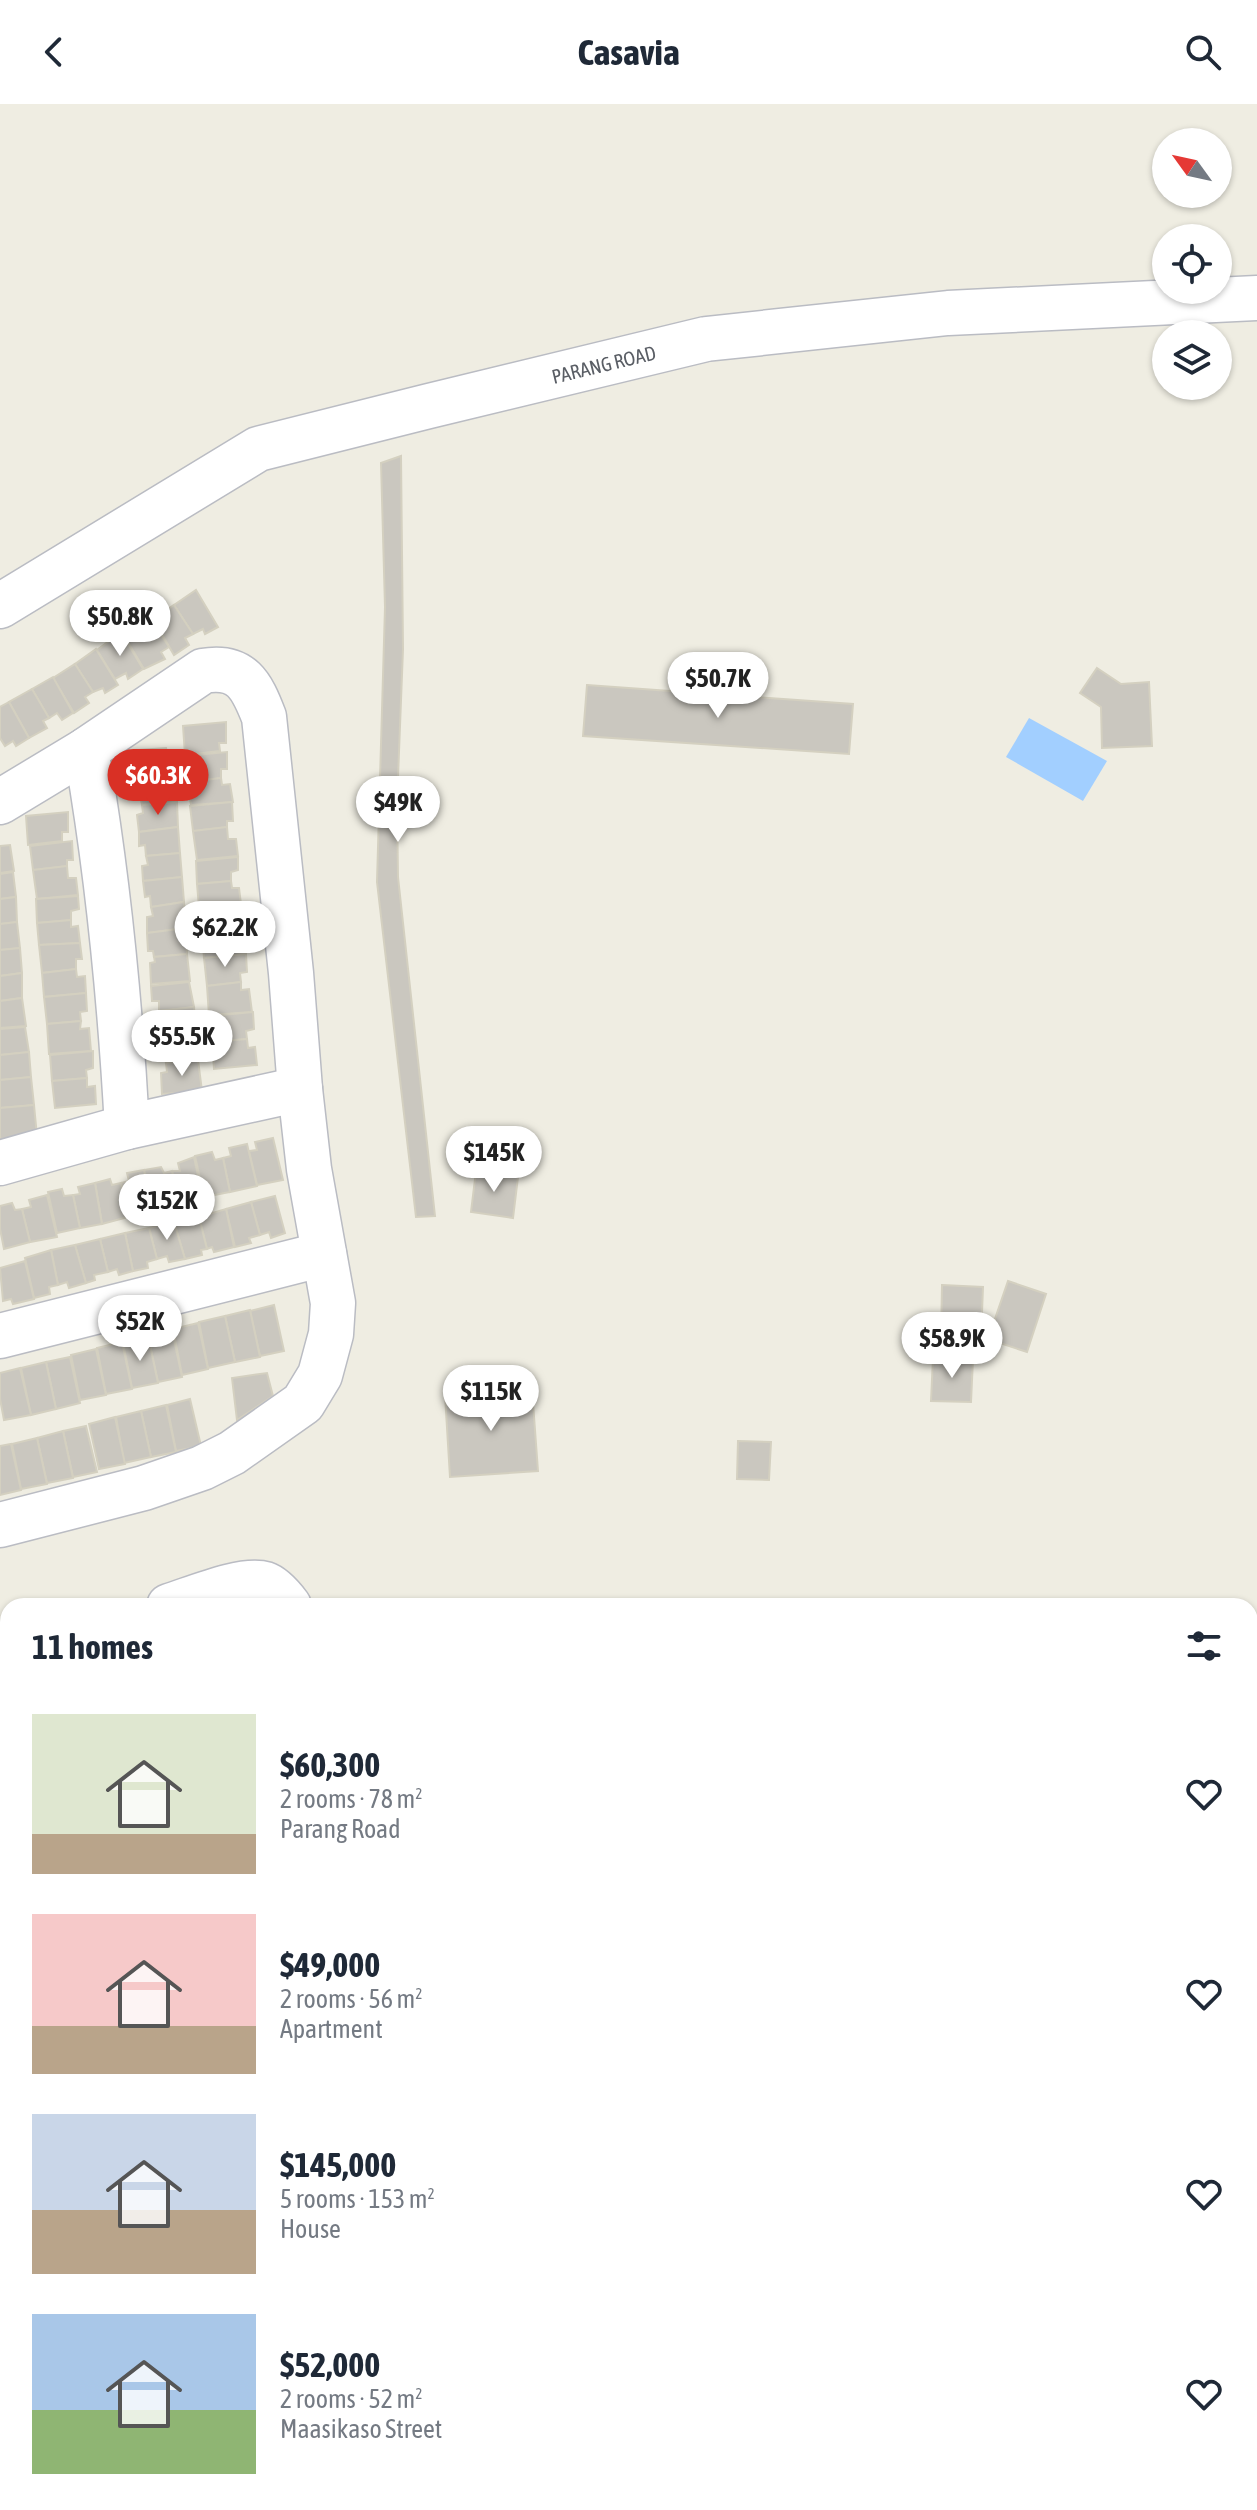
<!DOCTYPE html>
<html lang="en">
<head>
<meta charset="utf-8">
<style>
	:root { --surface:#fff; --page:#f6f6f7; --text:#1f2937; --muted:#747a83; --accent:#d93025 }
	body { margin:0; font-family:"Asap Condensed",sans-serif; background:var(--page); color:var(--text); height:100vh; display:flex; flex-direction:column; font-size:30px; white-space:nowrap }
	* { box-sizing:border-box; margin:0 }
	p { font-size:26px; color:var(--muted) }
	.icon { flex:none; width:44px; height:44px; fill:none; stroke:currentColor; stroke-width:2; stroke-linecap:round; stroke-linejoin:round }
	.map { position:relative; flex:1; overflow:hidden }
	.details { position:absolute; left:0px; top:1494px; width:1258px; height:912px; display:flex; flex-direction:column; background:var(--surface); border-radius:24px 24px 0 0; box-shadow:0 2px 6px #0004 }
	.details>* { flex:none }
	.needle { width:52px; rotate:303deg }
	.controls { position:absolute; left:1152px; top:24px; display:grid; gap:16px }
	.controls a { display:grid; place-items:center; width:80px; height:80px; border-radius:50%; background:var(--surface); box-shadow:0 2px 6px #0004; font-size:40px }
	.price { position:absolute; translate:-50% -68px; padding:0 18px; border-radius:28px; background:#fff; color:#222; font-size:26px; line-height:52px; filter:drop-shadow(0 2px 4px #0008) }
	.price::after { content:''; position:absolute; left:50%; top:48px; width:24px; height:18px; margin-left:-12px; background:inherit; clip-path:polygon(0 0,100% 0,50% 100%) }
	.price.current { background:var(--accent); color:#fff }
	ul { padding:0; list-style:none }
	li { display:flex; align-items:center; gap:24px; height:200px; padding:0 32px }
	li span { display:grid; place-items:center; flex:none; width:224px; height:160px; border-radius:0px; color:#555 }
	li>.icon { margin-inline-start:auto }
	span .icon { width:96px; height:96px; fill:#fffc; stroke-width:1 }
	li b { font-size:34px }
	h2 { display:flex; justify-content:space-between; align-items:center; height:96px; padding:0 32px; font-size:34px }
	header { display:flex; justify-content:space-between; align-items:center; height:104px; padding:0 32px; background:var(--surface); font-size:36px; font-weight:700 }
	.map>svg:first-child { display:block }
</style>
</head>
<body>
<header><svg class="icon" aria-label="back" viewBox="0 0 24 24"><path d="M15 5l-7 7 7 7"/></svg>Casavia<svg class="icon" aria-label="search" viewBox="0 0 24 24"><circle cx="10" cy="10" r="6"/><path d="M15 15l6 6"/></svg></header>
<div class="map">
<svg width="1257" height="2406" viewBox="0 0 1257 2406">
	<rect width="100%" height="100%" fill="#efede2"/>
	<polygon fill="#a2cfff" points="1029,614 1107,657 1083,697 1006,653"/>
	<g fill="#cac7bf" stroke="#d4d0c0" stroke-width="2">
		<polygon points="401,352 403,545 397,699 398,773 435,1112 416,1113 377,778 385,503 381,359"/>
		<polygon points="196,486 218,523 205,530 203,525 193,530 174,501"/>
		<polygon points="174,501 193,530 185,534 189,541 174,551 153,515"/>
		<polygon points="150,514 169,543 161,548 165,555 144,565 123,530"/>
		<polygon points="121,528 143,565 128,575 126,569 115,575 97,546"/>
		<polygon points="96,545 118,581 105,589 103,584 93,588 75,560"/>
		<polygon points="75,560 93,588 85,593 89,599 74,609 53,574"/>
		<polygon points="1097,564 1121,580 1149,578 1152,642 1102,644 1101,603 1080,589"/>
		<polygon points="53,573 73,609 62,616 57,609 49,614 32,585"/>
		<polygon points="587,581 853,600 849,650 583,632"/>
		<polygon points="32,585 49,614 43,617 47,624 29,634 9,598"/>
		<polygon points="9,598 29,634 16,642 13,637 5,642 0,634 0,603"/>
		<polygon points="226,618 226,639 219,639 220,647 185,651 183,622"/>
		<polygon points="166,644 171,671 135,673 134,663 128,664 126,647"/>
		<polygon points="227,648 227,665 221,665 221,674 187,678 184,652"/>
		<polygon points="173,671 177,698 142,701 140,691 134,691 132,675"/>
		<polygon points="221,674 222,681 230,680 233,698 191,701 187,678"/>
		<polygon points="177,698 178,723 139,728 137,711 143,709 142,701"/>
		<polygon points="232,698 233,717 227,717 227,723 193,727 190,702"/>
		<polygon points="68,708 68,728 62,728 62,737 28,741 26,712"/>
		<polygon points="178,723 180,749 146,752 145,741 139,742 139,728"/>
		<polygon points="227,723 228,735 236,735 238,752 197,756 193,727"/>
		<polygon points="72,737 73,756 67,756 67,762 33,766 30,742"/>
		<polygon points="10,741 14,767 0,769 0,742"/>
		<polygon points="180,749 182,773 143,777 142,762 148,761 146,752"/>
		<polygon points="238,753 238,766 231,768 231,777 197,780 196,757"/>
		<polygon points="67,762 68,774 76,774 78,791 37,795 33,766"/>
		<polygon points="13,768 16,793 0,795 0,770"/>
		<polygon points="182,773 184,798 151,803 150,792 145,793 143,777"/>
		<polygon points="231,777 232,784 239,784 241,800 199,803 197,780"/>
		<polygon points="78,792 79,805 71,807 71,816 37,819 36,795"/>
		<polygon points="16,793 17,818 0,820 0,795"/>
		<polygon points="184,798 186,824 147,829 147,813 153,812 151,803"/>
		<polygon points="241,800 242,816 236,817 237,826 202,829 199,803"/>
		<polygon points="71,816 71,823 78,822 80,839 39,841 37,819"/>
		<polygon points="17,818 20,844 0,846 0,820"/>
		<polygon points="186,824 187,850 154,853 153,847 148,847 147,829"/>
		<polygon points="237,826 238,834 246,833 246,850 204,854 202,829"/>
		<polygon points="80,839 82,855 76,855 76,865 42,869 39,841"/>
		<polygon points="20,844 22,869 0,872 0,846"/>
		<polygon points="187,850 190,877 151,880 150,859 155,858 154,853"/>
		<polygon points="246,850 247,868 240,869 241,878 207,882 204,854"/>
		<polygon points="76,865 77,873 85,872 86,889 44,893 42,869"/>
		<polygon points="22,869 22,894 0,897 0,872"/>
		<polygon points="189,878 194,903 159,907 159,897 152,897 151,882"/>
		<polygon points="241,878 241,886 249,885 252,908 209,911 207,882"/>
		<polygon points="86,889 87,907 80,908 81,917 47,920 44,893"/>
		<polygon points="22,894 26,922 0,924 0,897"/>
		<polygon points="194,903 196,928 157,932 154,918 161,917 159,907"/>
		<polygon points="253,908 254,925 246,927 247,935 212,938 211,912"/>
		<polygon points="81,917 80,925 89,924 91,947 49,950 47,920"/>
		<polygon points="25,923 29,948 0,951 0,925"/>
		<polygon points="196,928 198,956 166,959 164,949 159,949 157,932"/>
		<polygon points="247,935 248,944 255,943 257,961 214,965 212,938"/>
		<polygon points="93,947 93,964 86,966 87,974 52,977 50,951"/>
		<polygon points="29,948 31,973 0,976 0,951"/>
		<polygon points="198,956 202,987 162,990 161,969 167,968 166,959"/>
		<polygon points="31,973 34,1001 0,1004 0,976"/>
		<polygon points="87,974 87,983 95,982 96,1000 55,1004 52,977"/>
		<polygon points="34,1001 37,1032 0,1035 0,1004"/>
		<polygon points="273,1034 283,1076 257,1081 249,1047 257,1046 255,1038"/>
		<polygon points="247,1040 257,1082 230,1088 223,1054 231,1052 229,1044"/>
		<polygon points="212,1048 215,1056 223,1054 230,1088 204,1093 195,1052"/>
		<polygon points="194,1053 203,1095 179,1101 172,1067 180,1067 178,1059"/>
		<polygon points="161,1063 164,1069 172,1067 179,1101 152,1108 144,1066"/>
		<polygon points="144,1066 152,1108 128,1113 121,1079 129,1077 127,1069"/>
		<polygon points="476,1067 518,1073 513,1114 471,1108"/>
		<polygon points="110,1075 112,1081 121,1079 128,1113 102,1120 95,1079"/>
		<polygon points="95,1079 102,1120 80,1124 73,1091 80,1090 78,1083"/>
		<polygon points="62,1085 64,1092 73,1091 80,1124 57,1129 48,1088"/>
		<polygon points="47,1091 57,1133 30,1138 22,1105 31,1103 29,1096"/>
		<polygon points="275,1092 285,1129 271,1134 269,1128 260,1131 251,1098"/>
		<polygon points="251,1098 260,1131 249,1134 251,1139 235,1143 226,1105"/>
		<polygon points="12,1099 15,1106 22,1105 30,1138 4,1145 0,1125 0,1102"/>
		<polygon points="226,1105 234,1143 214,1148 212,1143 207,1145 199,1113"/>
		<polygon points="199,1113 207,1145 201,1146 202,1151 185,1155 174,1118"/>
		<polygon points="174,1118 185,1155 169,1158 167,1152 157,1155 149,1124"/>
		<polygon points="149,1124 157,1155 147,1158 148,1164 133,1167 125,1129"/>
		<polygon points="125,1129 133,1167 119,1171 117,1165 108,1168 100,1135"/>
		<polygon points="100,1135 108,1168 94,1171 95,1176 86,1179 75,1141"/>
		<polygon points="75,1141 86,1179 69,1184 67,1178 58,1181 51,1146"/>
		<polygon points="51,1146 58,1181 49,1183 50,1190 34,1194 25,1154"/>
		<polygon points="25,1157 34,1195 13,1200 11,1195 3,1197 0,1164"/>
		<polygon points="1008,1177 1046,1190 1027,1248 988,1235"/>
		<polygon points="942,1181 983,1183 981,1234 941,1233"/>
		<polygon points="274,1201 284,1247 260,1252 250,1207"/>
		<polygon points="250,1206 260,1253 235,1258 225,1212"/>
		<polygon points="225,1212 235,1258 208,1264 199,1218"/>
		<polygon points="198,1219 208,1265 182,1271 173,1225"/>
		<polygon points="172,1226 182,1273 158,1278 148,1232"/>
		<polygon points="148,1232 158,1279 132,1284 123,1239"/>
		<polygon points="122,1238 132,1285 106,1290 97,1244"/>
		<polygon points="96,1245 106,1291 80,1296 71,1251"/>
		<polygon points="70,1253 80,1299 56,1305 46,1258"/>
		<polygon points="933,1254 973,1255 971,1298 931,1297"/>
		<polygon points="46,1258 56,1305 31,1311 21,1264"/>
		<polygon points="20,1264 31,1311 4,1316 0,1295 0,1269"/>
		<polygon points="267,1269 273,1292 237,1316 232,1274"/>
		<polygon points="532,1285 538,1367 450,1373 445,1291"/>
		<polygon points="190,1295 201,1342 176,1347 167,1301"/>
		<polygon points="166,1301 176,1348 151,1353 141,1307"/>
		<polygon points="141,1307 151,1353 124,1359 116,1313"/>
		<polygon points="115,1313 125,1360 99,1365 89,1320"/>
		<polygon points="86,1322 97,1368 73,1373 63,1327"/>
		<polygon points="63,1327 73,1374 47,1379 37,1334"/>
		<polygon points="37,1334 47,1380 21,1385 12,1340"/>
		<polygon points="738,1337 771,1338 769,1376 737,1375"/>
		<polygon points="11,1340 21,1386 0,1391 0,1342"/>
		<polygon points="0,1594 8,1594 8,1621 0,1620"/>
		<polygon points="0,1620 8,1621 8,1648 0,1647"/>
		<polygon points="0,1647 8,1648 8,1674 0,1674"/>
		<rect x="0" y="1674" width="8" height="25"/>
		<polygon points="0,1699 8,1699 8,1724 0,1723"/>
		<polygon points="0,1723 8,1724 8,1750 0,1750"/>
		<rect x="0" y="1750" width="8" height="25"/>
		<rect x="0" y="1775" width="8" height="26"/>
		<polygon points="0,1801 8,1801 7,1829 0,1828"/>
		<rect x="0" y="1829" width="6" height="26"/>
		<polygon points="0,1855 6,1855 3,1880 0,1880"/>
		<polygon points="0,1880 3,1880 1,1908 0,1908"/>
		<polygon points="6,2015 8,2015 8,2041 2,2041"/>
		<polygon points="2,2041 8,2041 8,2066 0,2065"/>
		<polygon points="0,2065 8,2066 8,2093 0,2092"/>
		<polygon points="0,2092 8,2093 8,2119 0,2118"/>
		<polygon points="0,2118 8,2119 8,2144 0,2143"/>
		<polygon points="0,2143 8,2144 8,2171 0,2170"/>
		<polygon points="0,2170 8,2171 8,2192 0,2191"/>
		<polygon points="0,2191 8,2192 8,2219 0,2218"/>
		<polygon points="0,2218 8,2220 8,2234 5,2234 4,2243 0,2242"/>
		<polygon points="0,2242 4,2243 2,2250 8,2251 7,2268 0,2267"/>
		<polygon points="0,2267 7,2268 4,2283 0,2283"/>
		<polygon points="120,2399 137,2400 137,2406 120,2406"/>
		<rect x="47" y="2402" width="15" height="4"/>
		<rect x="62" y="2402" width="17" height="4"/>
		<rect x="99" y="2402" width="20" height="4"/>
	</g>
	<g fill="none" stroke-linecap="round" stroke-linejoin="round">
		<defs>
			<g id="minor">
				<path id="s1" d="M0 502 258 345 429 302 706 235 948 209 1257 194"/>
				<path d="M86 646C108 771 120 896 127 1023"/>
				<path d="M0 698 86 646 203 567C242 560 252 582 264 613L291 869 300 985 309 1065 333 1199 331 1230 320 1271 303 1299 232 1349 202 1364 144 1384 0 1421"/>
				<polyline points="0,1059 127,1023 300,985"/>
				<polyline points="0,1232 324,1150"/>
				<path d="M169 1502C192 1495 243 1473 265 1480 274 1483 283 1494 289 1502"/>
				<polyline points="0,1546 8,1544"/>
				<polyline points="0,2349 8,2349"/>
				<polyline points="190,2406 191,2398"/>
			</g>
		</defs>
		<use href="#minor" stroke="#babcc3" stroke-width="47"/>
		<use href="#minor" stroke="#fff" stroke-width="44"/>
	</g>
	<g text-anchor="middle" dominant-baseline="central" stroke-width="6" stroke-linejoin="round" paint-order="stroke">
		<g font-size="20" fill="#5a5e65" stroke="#fff">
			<text stroke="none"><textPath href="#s1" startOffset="658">PARANG ROAD</textPath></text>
		</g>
	</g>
</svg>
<div class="controls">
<a><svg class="needle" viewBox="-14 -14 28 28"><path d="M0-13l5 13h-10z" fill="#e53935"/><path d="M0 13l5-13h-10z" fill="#747a83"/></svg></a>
<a><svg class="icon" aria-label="locate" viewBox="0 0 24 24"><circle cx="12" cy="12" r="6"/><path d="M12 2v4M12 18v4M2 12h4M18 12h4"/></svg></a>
<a><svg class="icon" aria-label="layers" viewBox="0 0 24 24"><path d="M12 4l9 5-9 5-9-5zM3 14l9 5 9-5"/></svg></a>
</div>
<b class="price" style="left:120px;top:554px">$50.8K</b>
<b class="price" style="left:718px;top:616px">$50.7K</b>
<b class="price current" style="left:158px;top:713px">$60.3K</b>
<b class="price" style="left:398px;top:740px">$49K</b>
<b class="price" style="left:225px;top:865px">$62.2K</b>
<b class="price" style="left:182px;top:974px">$55.5K</b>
<b class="price" style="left:494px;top:1090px">$145K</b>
<b class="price" style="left:167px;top:1138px">$152K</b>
<b class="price" style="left:140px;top:1259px">$52K</b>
<b class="price" style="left:952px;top:1276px">$58.9K</b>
<b class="price" style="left:491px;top:1329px">$115K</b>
<section class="details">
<h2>11 homes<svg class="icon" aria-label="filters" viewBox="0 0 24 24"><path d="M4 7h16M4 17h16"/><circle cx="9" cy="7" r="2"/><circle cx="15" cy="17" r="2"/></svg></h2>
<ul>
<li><span style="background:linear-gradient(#dfe7d0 75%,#b9a48a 0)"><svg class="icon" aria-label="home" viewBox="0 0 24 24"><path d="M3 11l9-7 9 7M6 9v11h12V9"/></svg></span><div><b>$60,300</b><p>2 rooms · 78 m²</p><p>Parang Road</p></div><svg class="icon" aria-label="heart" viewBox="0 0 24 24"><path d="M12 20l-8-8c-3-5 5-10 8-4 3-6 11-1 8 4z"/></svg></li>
<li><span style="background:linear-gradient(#f6c9c9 70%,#b9a48a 0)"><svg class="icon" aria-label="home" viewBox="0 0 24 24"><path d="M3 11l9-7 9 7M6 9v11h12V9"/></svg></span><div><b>$49,000</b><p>2 rooms · 56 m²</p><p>Apartment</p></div><svg class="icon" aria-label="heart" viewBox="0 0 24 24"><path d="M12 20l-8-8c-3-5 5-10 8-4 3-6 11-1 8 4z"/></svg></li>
<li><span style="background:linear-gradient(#c9d6e8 60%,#b9a48a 0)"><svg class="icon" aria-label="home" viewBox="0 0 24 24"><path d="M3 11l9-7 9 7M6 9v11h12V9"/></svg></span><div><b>$145,000</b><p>5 rooms · 153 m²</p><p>House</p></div><svg class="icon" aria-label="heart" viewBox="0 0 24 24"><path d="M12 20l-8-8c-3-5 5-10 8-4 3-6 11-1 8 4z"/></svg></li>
<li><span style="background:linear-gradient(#a9c7e8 60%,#8fb573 0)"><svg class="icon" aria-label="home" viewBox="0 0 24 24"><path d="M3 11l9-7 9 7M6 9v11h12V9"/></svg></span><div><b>$52,000</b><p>2 rooms · 52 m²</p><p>Maasikaso Street</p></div><svg class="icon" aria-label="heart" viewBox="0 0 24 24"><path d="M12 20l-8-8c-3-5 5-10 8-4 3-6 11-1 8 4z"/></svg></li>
</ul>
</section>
</div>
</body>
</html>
